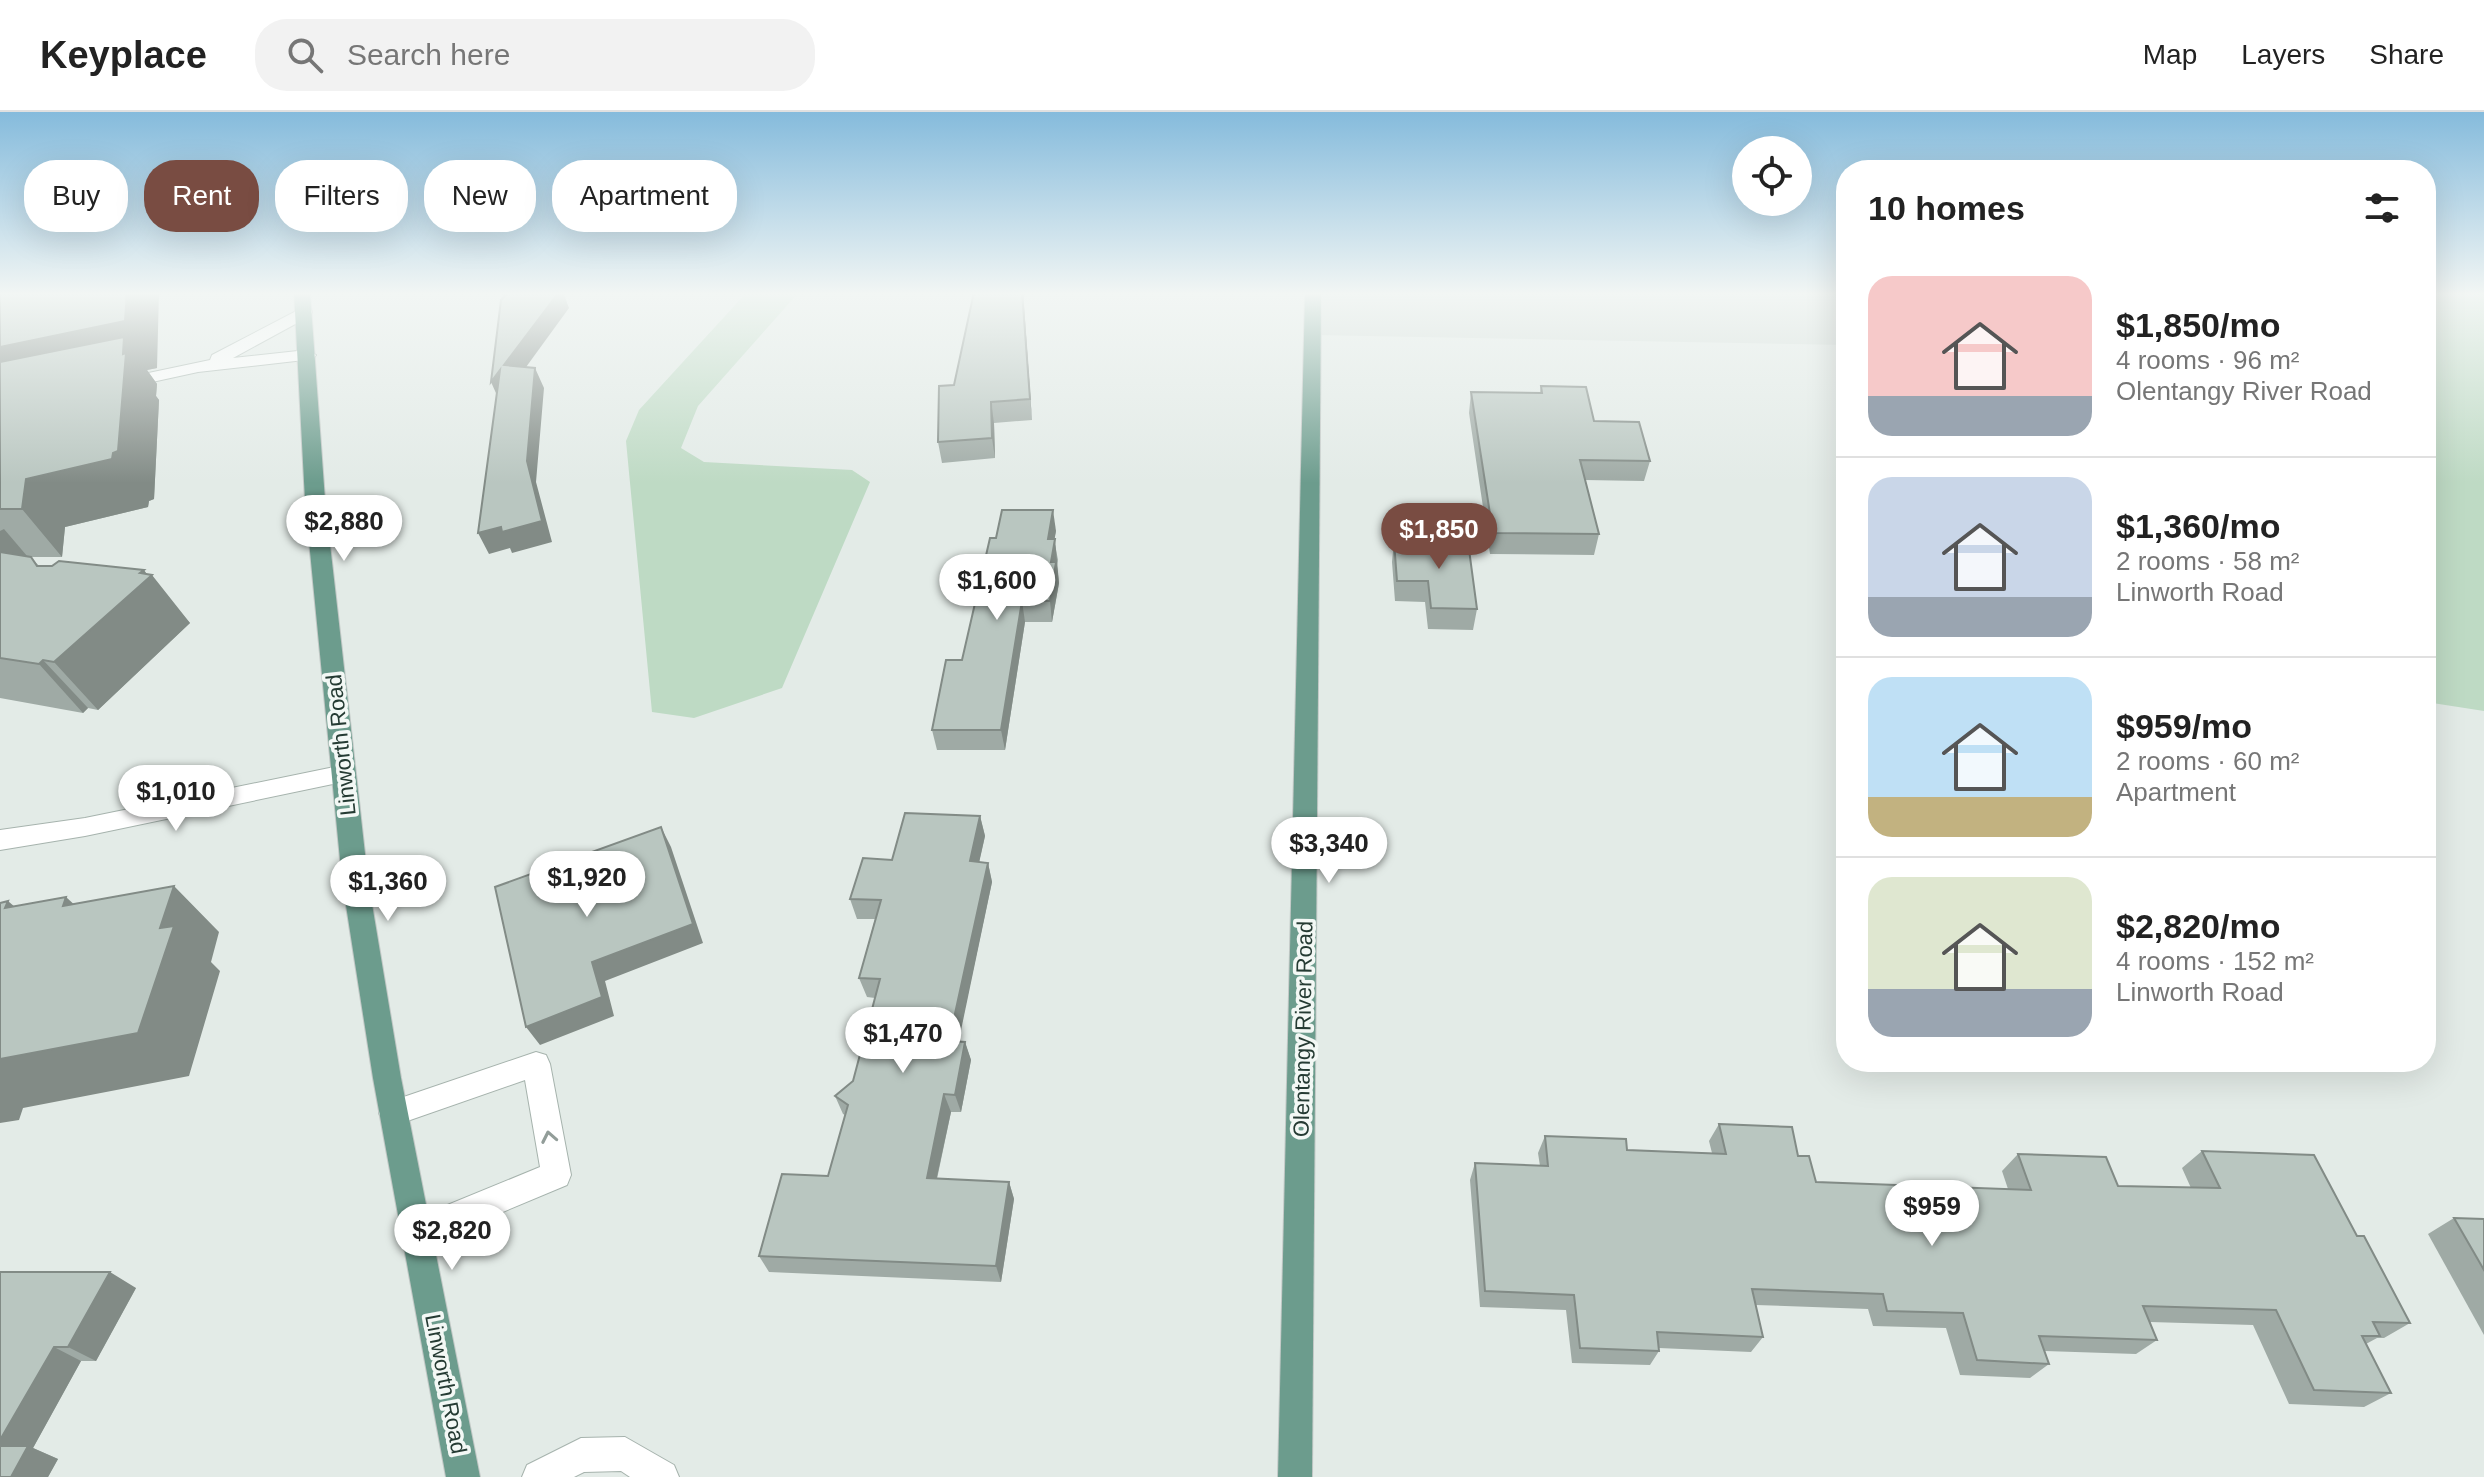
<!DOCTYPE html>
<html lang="en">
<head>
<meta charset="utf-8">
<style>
	:root { --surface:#fff; --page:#f2f2f2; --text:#222; --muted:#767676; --line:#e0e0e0; --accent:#794c42 }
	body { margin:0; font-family:Arial,sans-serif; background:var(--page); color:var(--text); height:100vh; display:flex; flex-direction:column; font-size:30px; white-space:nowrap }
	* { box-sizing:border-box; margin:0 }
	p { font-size:26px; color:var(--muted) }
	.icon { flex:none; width:44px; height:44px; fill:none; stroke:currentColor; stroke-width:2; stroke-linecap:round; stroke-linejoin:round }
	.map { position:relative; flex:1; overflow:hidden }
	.panel { position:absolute; left:1836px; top:48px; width:600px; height:912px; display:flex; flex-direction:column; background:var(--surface); border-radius:32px; box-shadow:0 8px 32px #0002 }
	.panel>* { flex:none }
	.hud { position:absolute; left:24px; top:48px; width:760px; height:72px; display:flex; gap:16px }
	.buttons { position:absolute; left:1732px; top:24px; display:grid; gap:16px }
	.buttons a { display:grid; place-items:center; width:80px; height:80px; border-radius:50%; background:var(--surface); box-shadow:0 8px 32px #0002; font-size:40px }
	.price { position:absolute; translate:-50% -68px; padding:0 18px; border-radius:28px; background:#fff; color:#222; font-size:26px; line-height:52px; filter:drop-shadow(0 2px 4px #0008) }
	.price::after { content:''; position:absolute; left:50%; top:48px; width:24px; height:18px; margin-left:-12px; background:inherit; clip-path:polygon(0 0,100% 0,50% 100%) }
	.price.on { background:var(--accent); color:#fff }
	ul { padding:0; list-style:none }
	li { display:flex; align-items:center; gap:24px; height:200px; padding:0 32px }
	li+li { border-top:2px solid var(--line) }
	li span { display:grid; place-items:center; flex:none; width:224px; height:160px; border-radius:24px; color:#555 }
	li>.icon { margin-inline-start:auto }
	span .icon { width:96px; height:96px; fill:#fffc; stroke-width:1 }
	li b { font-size:34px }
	h2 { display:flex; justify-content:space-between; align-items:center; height:96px; padding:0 32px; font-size:34px }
	.pill { padding:0 28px; border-radius:32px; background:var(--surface); box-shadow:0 8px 32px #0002; font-size:28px; line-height:72px }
	.pill.on { background:var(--accent); color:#fff }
	header { display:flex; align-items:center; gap:48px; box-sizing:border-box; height:112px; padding:0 40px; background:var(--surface); border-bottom:2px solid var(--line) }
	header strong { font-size:38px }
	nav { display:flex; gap:44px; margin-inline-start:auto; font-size:28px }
	.search { width:560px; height:72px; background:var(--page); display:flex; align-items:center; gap:20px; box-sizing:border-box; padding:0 28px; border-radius:32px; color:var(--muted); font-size:30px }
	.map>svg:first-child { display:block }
</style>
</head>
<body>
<header>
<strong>Keyplace</strong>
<div class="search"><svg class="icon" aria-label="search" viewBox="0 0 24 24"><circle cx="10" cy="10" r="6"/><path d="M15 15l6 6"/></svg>Search here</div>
<nav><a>Map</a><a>Layers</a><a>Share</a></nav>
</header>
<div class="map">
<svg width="2484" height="1365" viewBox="0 0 2484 1365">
	<rect width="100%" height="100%" fill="#e3ebe7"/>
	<polygon fill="#d1dbd6" points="1315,180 1846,180 1846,233 1314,223"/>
	<g fill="#bedac4">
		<polygon points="747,180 799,180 698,294 681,336 704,350 852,358 870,370 782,576 694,606 652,600 626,329 639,298"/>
		<polygon points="2426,180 2484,180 2484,599 2426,590"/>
	</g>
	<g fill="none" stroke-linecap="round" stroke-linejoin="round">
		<defs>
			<g id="minor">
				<polygon points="304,195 310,196 312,200 310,204 233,246 307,238 316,243 313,247 198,260 120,277 111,272 120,267 210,248 212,243"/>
				<polygon points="344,653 352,656 356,662 352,668 85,724 0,738 0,718 85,706"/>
				<polygon points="536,940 546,943 550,952 571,1063 567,1073 417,1136 406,1132 402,1121 406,1110 540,1055 525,968 393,1014 383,1010 379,1001 383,992"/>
				<polygon points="625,1325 674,1353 679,1365 630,1365 621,1359 584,1360 574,1365 522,1365 527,1353 581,1326"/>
			</g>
			<g id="major">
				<polygon points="294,180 310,180 325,388 368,768 401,966 480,1365 446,1365 373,966 342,768 305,388"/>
				<polygon points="1305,180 1321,180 1312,1365 1278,1365"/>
			</g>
		</defs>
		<use href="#minor" stroke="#a6b3ad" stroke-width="2"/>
		<use href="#major" stroke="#c2c8c6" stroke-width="2"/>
		<use href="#minor" fill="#fff" fill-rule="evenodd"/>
		<use href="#major" fill="#6c9c8d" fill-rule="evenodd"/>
	</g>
	<g fill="#9faaa5">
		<polygon points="0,180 157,256 147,258 157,272 156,284 159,288 154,387 149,389 148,395 65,415 62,445 31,445 39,454 147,462 190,511 98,598 88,596 83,601 0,586"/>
		<polygon points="974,180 1023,180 1032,308 994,311 995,346 942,351 938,330 954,273"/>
		<polygon points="1541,274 1594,309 1650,349 1644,369 1585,368 1599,422 1594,443 1490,442 1469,301 1471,280 1540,281"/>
		<polygon points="1056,419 1054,427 1058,448 1057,454 1059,471 1052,510 1025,510 1005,638 937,638 932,618 962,548"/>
		<polygon points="1394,429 1477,497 1473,518 1428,517 1425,490 1395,489 1392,450"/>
		<polygon points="980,704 985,724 979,750 988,751 992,770 958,929 965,930 971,948 961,1000 951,1000 937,1067 1009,1070 1014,1087 1001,1170 769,1160 759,1144 828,1064 845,1003 843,1002 835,984 853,969 875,886 867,885 859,866 875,807 857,807 850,787 892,748"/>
		<polygon points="1719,1012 1798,1044 1816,1070 2008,1077 2002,1059 2018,1042 2118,1074 2191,1076 2182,1056 2202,1039 2357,1124 2410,1211 2384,1226 2377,1226 2366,1232 2391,1281 2364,1295 2289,1292 2253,1213 2150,1210 2157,1228 2136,1242 2045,1239 2049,1252 2030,1266 1960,1263 1946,1216 1873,1214 1868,1197 1756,1193 1763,1225 1751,1240 1659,1236 1659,1239 1650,1253 1572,1251 1566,1198 1480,1195 1470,1068 1475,1051 1540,1054 1538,1041 1545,1024 1627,1038 1712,1041 1709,1029"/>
		<polygon points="2454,1106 2484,1107 2484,1223 2428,1122"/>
		<polygon points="0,1160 136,1176 96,1249 81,1249 33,1336 58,1347 48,1365 0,1365"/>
	</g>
	<g fill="#828b86">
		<polygon points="127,180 159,180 157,256 147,258 157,272 156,284 159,288 154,387 149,389 148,395 65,415 62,445 22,397 0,290 0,235"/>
		<polygon points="559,180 563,180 569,196 513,273 504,253"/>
		<polygon points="1022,180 1023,180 1032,308 1030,287"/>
		<polygon points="535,256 544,276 536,370 552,430 512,441 510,436 489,442 478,421 527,349"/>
		<polygon points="500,258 500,290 491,270"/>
		<polygon points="991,290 994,311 995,346 992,326"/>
		<polygon points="1053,398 1056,419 1051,448 1048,427"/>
		<polygon points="4,417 45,465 0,463 0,419"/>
		<polygon points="1055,427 1059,471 1052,510 1050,489 1051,450"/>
		<polygon points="144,458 149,465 152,463 190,511 98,598 54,550"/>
		<polygon points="1022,489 1025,510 1005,638 1001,618"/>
		<polygon points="43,548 88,596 83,601 39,552"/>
		<polygon points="980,704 985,724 975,769 970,749"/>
		<polygon points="661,715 671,735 703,831 605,869 614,904 540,933 526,915 592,850"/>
		<polygon points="988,751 992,770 955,947 949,929"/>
		<polygon points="174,774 219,820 211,850 220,859 189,964 23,996 19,1008 0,1011 0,947 160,816"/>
		<polygon points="66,785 116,831 63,794"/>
		<polygon points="8,789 61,835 5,796"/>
		<polygon points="965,930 971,948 961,1000 955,983"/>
		<polygon points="944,982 951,1000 933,1083 927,1066"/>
		<polygon points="1009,1070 1014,1087 1001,1170 996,1154"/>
		<polygon points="110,1160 136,1176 96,1249 68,1235"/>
		<polygon points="54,1235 81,1249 33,1336 58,1347 48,1365 11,1365 0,1336 0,1328"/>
	</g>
	<g fill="#b9c6c0" stroke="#828b86" stroke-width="2">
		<polygon points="0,180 127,180 125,209 0,235"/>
		<polygon points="508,180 559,180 504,253 535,256 527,349 542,409 502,420 501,415 478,421 500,258 491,270 501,188"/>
		<polygon points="974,180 1022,180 1030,287 991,290 992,326 938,330 939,274 954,273"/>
		<polygon points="124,225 123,242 126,241 118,339 113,341 112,347 26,367 22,397 0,397 0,250"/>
		<polygon points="1541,274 1586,275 1594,309 1639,310 1650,349 1580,348 1599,422 1493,421 1471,280 1542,281"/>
		<polygon points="1002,398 1053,398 1048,427 1055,427 1051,450 1056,450 1050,489 1022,489 1001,618 932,618 946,548 962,548 990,426 996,426"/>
		<polygon points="1394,429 1468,430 1477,497 1431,496 1428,469 1397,469"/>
		<polygon points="0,440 31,445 37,454 52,454 59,449 144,458 140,461 152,463 54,550 43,548 39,552 0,546"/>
		<polygon points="905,701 980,704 970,749 988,751 949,929 965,930 955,983 944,982 927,1066 1009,1070 996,1154 759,1144 782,1062 828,1064 848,993 835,984 853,969 880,867 859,866 881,788 850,787 863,746 892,748"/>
		<polygon points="661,715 693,812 592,850 602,885 526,915 495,775"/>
		<polygon points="174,774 160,816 174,814 138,921 0,947 0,791 8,789 5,796 66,785 63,794"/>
		<polygon points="1719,1012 1792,1015 1798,1044 1809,1044 1816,1070 2031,1078 2018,1042 2106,1045 2118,1074 2220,1076 2202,1039 2314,1043 2357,1124 2364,1124 2410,1211 2373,1210 2380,1224 2362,1224 2391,1281 2314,1278 2276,1198 2143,1194 2157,1228 2039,1224 2049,1252 1977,1248 1963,1201 1887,1199 1883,1182 1752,1177 1763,1225 1657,1220 1659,1239 1580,1236 1574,1183 1485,1179 1475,1051 1548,1054 1545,1024 1626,1027 1627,1038 1726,1042"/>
		<polygon points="2454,1106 2484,1107 2484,1158"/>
		<polygon points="0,1160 110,1160 68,1235 54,1235 0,1328"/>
		<polygon points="0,1334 28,1334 11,1365 0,1365"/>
	</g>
	<defs><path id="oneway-chevron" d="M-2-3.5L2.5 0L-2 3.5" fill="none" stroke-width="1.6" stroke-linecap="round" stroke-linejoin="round" transform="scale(2)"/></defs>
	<use stroke="#929d99" href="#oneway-chevron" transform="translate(549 1025) rotate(-101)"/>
	<linearGradient id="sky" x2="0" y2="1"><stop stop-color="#85bbdc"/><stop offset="0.49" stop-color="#f2f6f4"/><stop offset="1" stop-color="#f2f6f4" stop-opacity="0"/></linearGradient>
	<rect width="2484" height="371" fill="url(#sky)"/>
	<g text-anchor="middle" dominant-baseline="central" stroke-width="7" stroke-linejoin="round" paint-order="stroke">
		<g font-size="22" fill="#253b33" stroke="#f3f8f5">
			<text transform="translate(341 633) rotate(-96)">Linworth Road</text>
			<text transform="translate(1303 917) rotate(-89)">Olentangy River Road</text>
			<text transform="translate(446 1272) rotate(79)">Linworth Road</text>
		</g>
	</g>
</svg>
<div class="buttons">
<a><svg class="icon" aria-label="locate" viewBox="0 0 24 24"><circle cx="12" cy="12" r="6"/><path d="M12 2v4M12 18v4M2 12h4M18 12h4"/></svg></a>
</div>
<b class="price" style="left:344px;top:451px">$2,880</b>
<b class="price on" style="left:1439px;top:459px">$1,850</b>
<b class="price" style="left:997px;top:510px">$1,600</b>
<b class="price" style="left:176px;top:721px">$1,010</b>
<b class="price" style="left:1329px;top:773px">$3,340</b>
<b class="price" style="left:587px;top:807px">$1,920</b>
<b class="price" style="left:388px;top:811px">$1,360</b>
<b class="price" style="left:903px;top:963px">$1,470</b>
<b class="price" style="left:1932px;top:1136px">$959</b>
<b class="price" style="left:452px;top:1160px">$2,820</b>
<div class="hud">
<a class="pill">Buy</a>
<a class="pill on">Rent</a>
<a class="pill">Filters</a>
<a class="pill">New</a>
<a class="pill">Apartment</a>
</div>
<section class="panel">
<h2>10 homes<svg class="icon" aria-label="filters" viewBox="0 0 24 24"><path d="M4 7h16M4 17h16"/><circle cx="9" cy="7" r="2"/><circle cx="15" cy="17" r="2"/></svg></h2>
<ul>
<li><span style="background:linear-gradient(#f6c9c9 75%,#9aa5b1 0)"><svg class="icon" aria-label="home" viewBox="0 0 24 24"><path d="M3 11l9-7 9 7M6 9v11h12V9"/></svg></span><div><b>$1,850/mo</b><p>4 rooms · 96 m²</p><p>Olentangy River Road</p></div></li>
<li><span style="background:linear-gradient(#c9d6e8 75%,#9aa5b1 0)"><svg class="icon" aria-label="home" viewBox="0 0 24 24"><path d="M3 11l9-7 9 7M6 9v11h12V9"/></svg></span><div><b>$1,360/mo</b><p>2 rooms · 58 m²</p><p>Linworth Road</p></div></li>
<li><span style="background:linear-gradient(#bfe0f5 75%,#c2b280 0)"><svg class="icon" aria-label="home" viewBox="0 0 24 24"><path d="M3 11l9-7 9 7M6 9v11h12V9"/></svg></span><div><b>$959/mo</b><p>2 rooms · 60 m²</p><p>Apartment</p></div></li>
<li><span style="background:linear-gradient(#dfe7d0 70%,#9aa5b1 0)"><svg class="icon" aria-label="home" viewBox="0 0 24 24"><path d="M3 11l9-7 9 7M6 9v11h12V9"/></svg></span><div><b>$2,820/mo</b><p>4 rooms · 152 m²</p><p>Linworth Road</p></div></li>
</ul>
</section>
</div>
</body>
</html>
